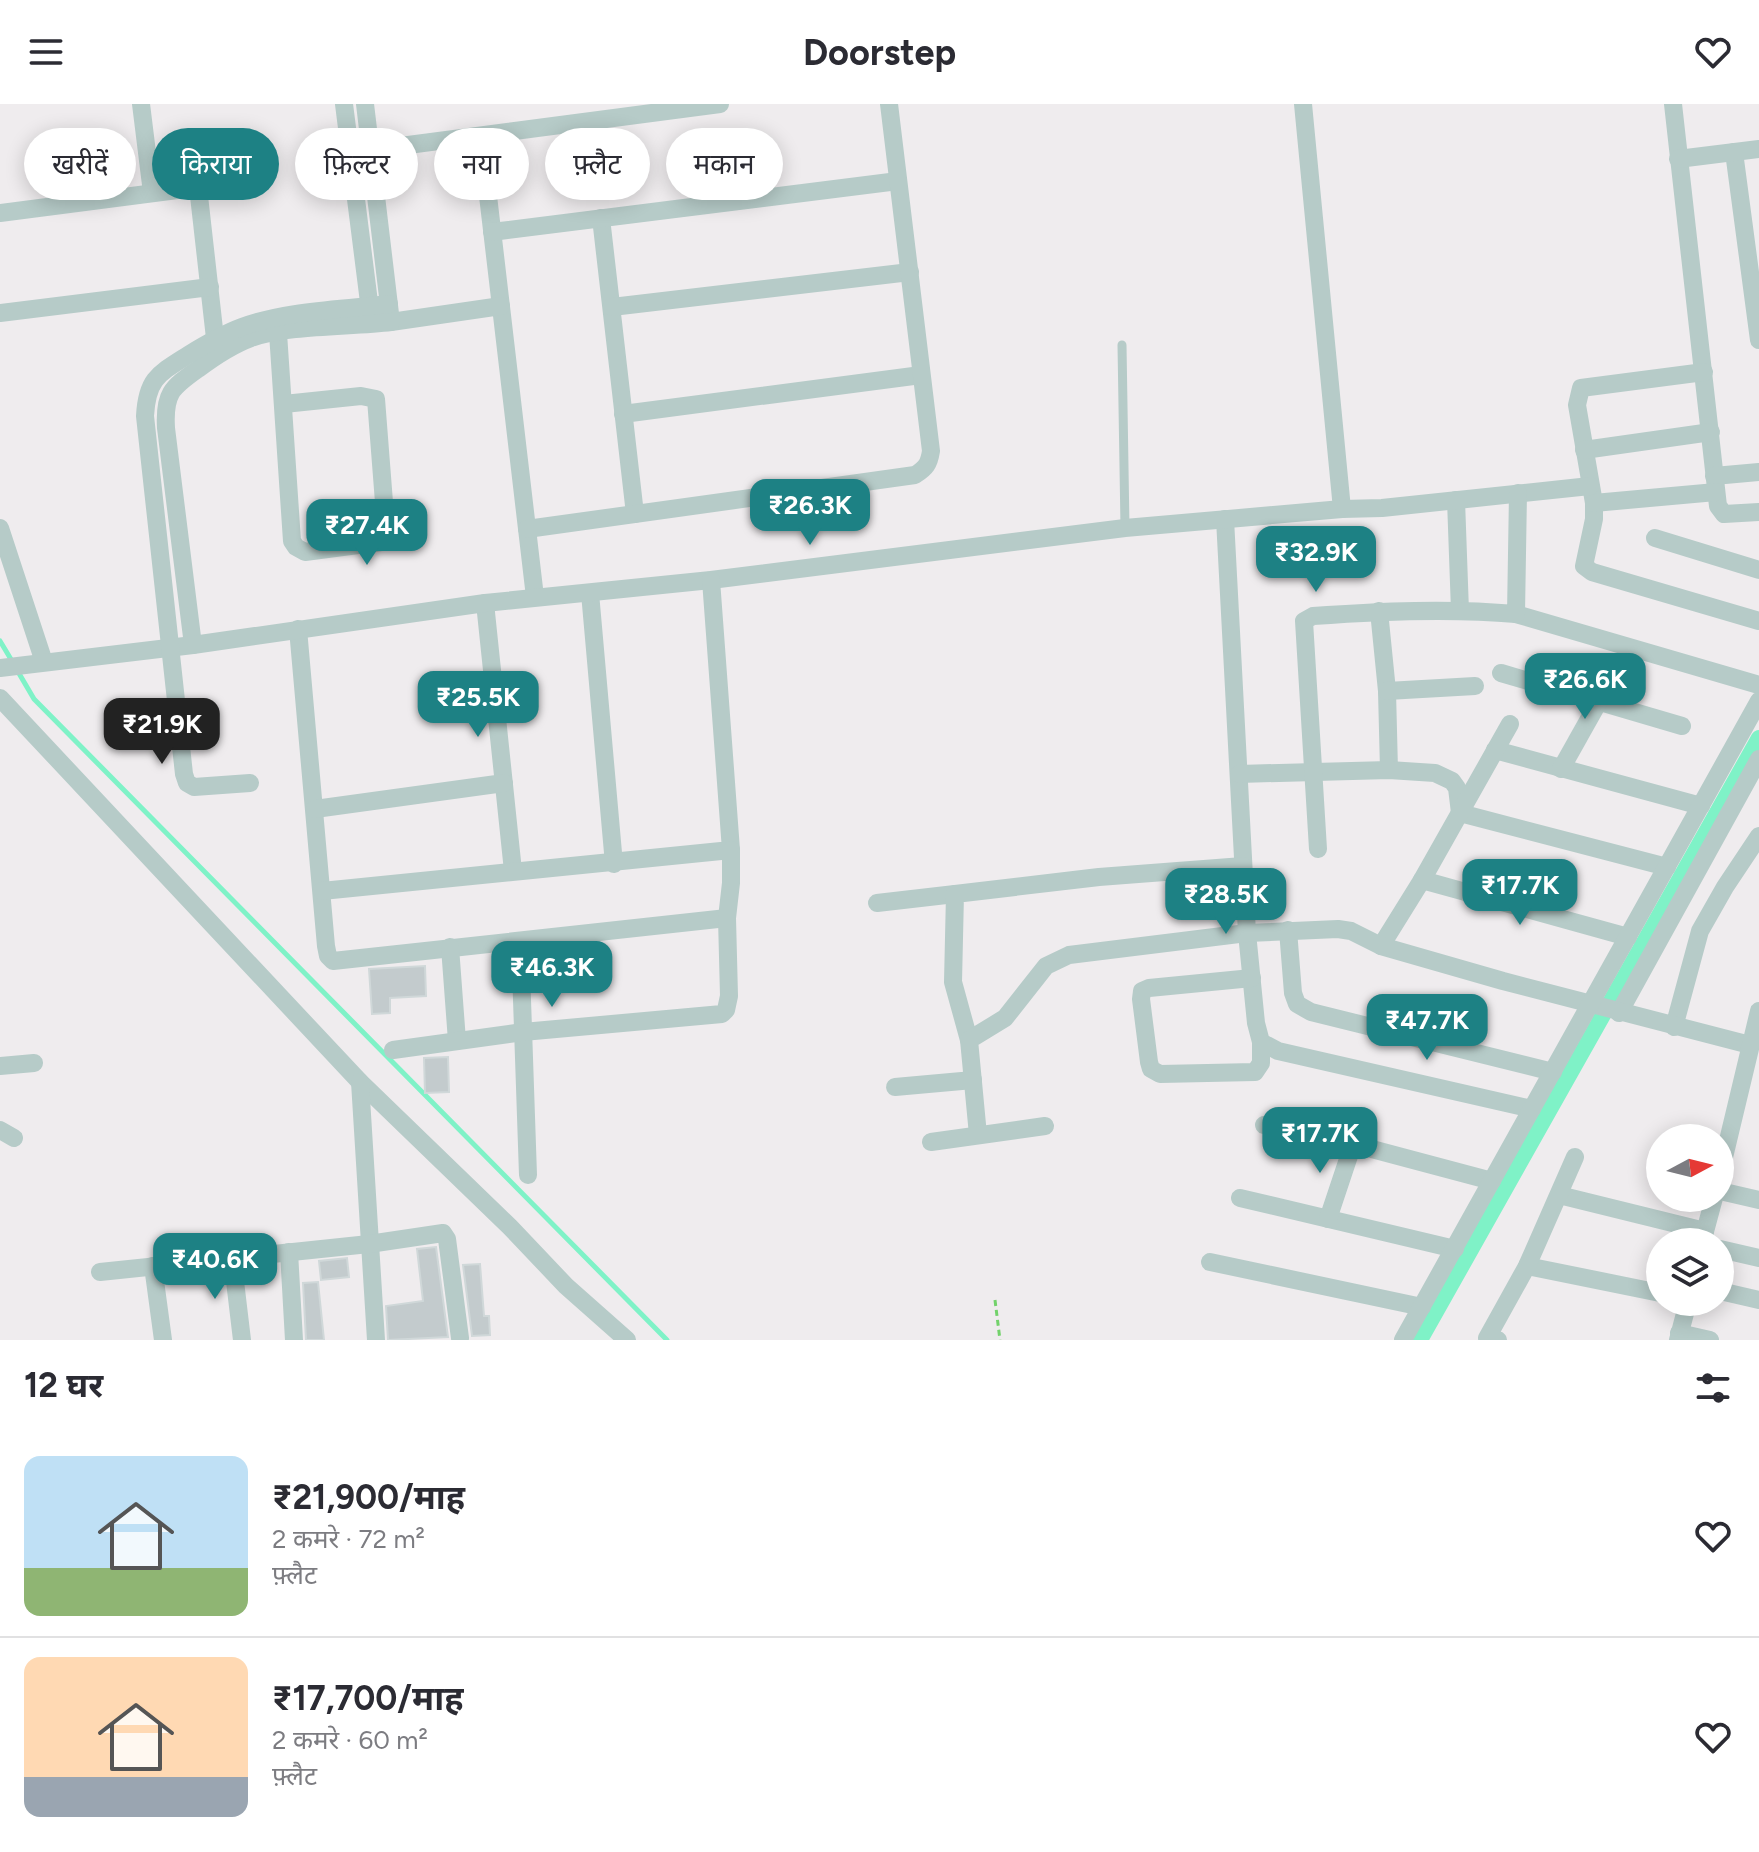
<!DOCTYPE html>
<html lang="hi">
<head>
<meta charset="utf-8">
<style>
	:root { --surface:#fff; --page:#f7f7f7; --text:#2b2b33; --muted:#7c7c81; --line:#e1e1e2; --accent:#1d8184 }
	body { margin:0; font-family:Figtree,"Noto Sans Devanagari",sans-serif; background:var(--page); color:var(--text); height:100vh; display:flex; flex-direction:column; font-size:30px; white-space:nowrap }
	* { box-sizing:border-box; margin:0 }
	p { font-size:26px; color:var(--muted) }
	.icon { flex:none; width:44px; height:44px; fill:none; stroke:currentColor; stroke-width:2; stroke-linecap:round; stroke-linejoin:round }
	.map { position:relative; height:1236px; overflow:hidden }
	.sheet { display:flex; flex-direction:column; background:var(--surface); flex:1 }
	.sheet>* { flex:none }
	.top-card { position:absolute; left:24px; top:24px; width:800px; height:72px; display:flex; gap:16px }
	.needle { width:52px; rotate:83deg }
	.tools { position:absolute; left:1646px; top:1020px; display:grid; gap:16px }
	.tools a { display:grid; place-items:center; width:88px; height:88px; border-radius:50%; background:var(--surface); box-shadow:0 4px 20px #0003; font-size:40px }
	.price { position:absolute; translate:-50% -68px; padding:0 18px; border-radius:16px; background:var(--accent); color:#fff; font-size:26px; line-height:52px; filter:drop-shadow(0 2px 4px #0008) }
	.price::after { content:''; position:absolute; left:50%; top:48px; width:24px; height:18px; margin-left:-12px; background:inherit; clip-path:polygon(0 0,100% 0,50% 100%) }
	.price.selected { background:#222; color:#fff }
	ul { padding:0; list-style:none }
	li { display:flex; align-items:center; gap:24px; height:200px; padding:0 24px }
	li+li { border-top:2px solid var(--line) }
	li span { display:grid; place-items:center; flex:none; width:224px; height:160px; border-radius:16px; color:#555 }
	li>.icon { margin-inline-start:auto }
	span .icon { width:96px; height:96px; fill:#fffc; stroke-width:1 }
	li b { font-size:34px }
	h2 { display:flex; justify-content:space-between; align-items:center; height:96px; padding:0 24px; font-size:34px }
	.tag { padding:0 28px; border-radius:36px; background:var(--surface); box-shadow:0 4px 20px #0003; font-size:28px; line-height:72px }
	.tag.selected { background:var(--accent); color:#fff }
	header { display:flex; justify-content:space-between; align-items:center; height:104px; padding:0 24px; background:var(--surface); font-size:36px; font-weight:700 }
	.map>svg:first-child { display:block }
</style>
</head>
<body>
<header><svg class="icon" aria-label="menu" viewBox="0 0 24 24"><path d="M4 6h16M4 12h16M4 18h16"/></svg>Doorstep<svg class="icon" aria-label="heart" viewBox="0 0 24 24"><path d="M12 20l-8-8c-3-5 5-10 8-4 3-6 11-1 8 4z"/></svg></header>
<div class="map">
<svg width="1759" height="1236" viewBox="0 0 1759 1236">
	<rect width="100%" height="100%" fill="#efecee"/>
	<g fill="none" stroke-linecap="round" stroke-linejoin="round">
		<g stroke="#7ff2c7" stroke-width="5">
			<polyline points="0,537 12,557"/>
			<polyline points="17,566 34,595 667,1236"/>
		</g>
		<polyline stroke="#7ff2c7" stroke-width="16" points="1420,1236 1759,634"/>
	</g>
	<g fill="#c3cbcd" stroke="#d0d8d9" stroke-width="2">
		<polygon points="425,862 426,892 390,894 390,909 372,910 369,865"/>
		<polygon points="448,953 449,988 425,989 424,954"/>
		<polygon points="436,1143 448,1233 388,1236 386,1202 423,1197 417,1145"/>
		<polygon points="347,1154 349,1173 321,1176 319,1157"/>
		<polygon points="480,1160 484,1212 489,1212 490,1231 472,1232 463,1161"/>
		<polygon points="318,1178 324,1236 306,1236 303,1179"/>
	</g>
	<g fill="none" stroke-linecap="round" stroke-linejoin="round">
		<polyline stroke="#73d26b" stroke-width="3" stroke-dasharray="6 4" stroke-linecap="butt" points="995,1196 1000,1236"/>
		<polyline stroke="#b6cbc8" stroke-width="9" points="1122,241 1125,424"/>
		<g stroke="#b6cbc8" stroke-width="18">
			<polyline points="141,0 152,89"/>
			<polyline points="344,0 371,214"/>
			<polyline points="1303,0 1342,405"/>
			<polyline points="1673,0 1718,402 1724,410 1759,408"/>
			<polyline points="481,32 535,493"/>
			<polyline points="370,46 720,0"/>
			<polyline points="1734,48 1759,236"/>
			<polyline points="1678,55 1759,45"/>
			<polyline points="198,83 216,243"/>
			<polyline points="0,109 239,78"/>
			<polyline points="601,114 635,410"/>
			<polyline points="492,128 898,77"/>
			<polyline points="612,203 910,168"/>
			<polyline points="0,209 210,183"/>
			<polyline points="391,218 501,202"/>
			<polyline points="278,229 292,437 296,443 305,448 381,438 386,424 376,295 361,292 284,300"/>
			<polyline points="1704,268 1581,284 1577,301 1594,399 1594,415 1584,462 1592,468 1759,517"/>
			<polyline points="623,310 921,271"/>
			<polyline points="1584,346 1711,328"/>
			<polyline points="1714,372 1759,368"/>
			<polyline points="1456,396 1460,507"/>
			<polyline points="1594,399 1716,388"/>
			<polyline points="1225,415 1247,829 1256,919 1261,938 1278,947 1532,1005"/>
			<polyline points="0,424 44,558"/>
			<path d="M527 425 915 371C926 364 929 360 931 347L889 0"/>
			<polyline points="1655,434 1759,466"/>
			<polyline points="590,489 614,760"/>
			<polyline points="485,499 513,767"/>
			<polyline points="1379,507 1387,587 1389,666"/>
			<polyline points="1516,510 1759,581"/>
			<polyline points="298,525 326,842 328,852 333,857 727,814"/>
			<path d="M193 541 166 324C164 290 171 284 198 265 214 253 232 241 251 234 289 221 350 223 391 218L365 0"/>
			<polyline points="0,564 193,541 485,499 711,476 1125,424 1342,405 1382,404 1590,382"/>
			<polyline points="1501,569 1682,622"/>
			<polyline points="1387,587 1475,582"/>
			<polyline points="0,594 360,978 510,1123 566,1182 627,1236"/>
			<polyline points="1495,646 1701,702"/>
			<polyline points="1561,665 1598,599"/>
			<polyline points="1239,670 1389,666 1435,669 1452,677 1457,684 1460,709 1667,763"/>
			<path d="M250 679 194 683 187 679 184 670 145 312C147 275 158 270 188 251 206 240 223 230 242 223 288 206 341 206 389 200"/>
			<polyline points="315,705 504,679"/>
			<path d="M1318 745 1304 517 1313 512C1381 507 1449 504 1516 510L1518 389"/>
			<polyline points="1422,776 1628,833"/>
			<polyline points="322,787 731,746 711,476"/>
			<polyline points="877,799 955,790"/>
			<polyline points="1288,826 1293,889 1297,900 1311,908 1553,968"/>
			<polyline points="520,837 528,1071"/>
			<polyline points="1381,842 1422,776 1510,620"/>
			<polyline points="450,843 457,937"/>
			<polyline points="1252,874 1149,884 1142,887 1141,895 1149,958 1151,965 1160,970 1255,968 1261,959 1261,938"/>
			<polyline points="1619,909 1759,655"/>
			<polyline points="1674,923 1700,827 1725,783 1759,732"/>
			<polyline points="969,936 953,878 955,790 1099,773 1243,762"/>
			<polyline points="393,946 523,928 722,910 726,906 729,892 727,814 731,779 731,746"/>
			<polyline points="0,962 34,959"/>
			<polyline points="360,978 376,1236"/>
			<polyline points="895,983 973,976"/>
			<polyline points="1264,1021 1353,1040 1492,1077"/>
			<polyline points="0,1026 14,1034"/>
			<polyline points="978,1031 969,936 1005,914 1046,862 1069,851 1247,829 1338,825 1351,827 1381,842 1503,877 1750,941"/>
			<polyline points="931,1038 1045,1022"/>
			<polyline points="1720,1070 1759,907"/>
			<polyline points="1720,1087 1759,1096"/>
			<polyline points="1559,1091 1705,1127"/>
			<polyline points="1240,1094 1455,1145"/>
			<polyline points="1328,1115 1353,1040"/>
			<polyline points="1703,1135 1714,1094"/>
			<polyline points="1720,1145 1759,1154"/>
			<polyline points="289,1148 294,1236"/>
			<polyline points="232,1152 242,1236"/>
			<polyline points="1210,1158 1422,1203"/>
			<polyline points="153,1162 163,1236"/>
			<polyline points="1527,1162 1660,1189"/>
			<polyline points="100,1168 369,1140 443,1129 447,1135 460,1234"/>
			<polyline points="1720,1187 1759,1196"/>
			<polyline points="1679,1229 1710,1236"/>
			<polyline points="1403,1236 1759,597"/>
			<polyline points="1498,1236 1487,1234 1527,1162 1575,1053"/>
			<polyline points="1678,1236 1688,1198"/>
		</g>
	</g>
</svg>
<div class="tools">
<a><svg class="needle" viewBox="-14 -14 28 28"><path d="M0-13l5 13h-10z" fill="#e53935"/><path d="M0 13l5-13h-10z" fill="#7c7c81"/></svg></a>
<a><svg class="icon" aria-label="layers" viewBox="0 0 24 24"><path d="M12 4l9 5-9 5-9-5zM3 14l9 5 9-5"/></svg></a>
</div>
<b class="price" style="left:810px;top:443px">₹26.3K</b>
<b class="price" style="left:367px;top:463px">₹27.4K</b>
<b class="price" style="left:1316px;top:490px">₹32.9K</b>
<b class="price" style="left:1585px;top:617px">₹26.6K</b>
<b class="price" style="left:478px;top:635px">₹25.5K</b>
<b class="price selected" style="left:162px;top:662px">₹21.9K</b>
<b class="price" style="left:1520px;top:823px">₹17.7K</b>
<b class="price" style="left:1226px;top:832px">₹28.5K</b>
<b class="price" style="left:552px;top:905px">₹46.3K</b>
<b class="price" style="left:1427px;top:958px">₹47.7K</b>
<b class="price" style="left:1320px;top:1071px">₹17.7K</b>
<b class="price" style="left:215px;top:1197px">₹40.6K</b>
<div class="top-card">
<a class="tag">खरीदें</a>
<a class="tag selected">किराया</a>
<a class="tag">फ़िल्टर</a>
<a class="tag">नया</a>
<a class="tag">फ़्लैट</a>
<a class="tag">मकान</a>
</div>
</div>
<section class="sheet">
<h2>12 घर<svg class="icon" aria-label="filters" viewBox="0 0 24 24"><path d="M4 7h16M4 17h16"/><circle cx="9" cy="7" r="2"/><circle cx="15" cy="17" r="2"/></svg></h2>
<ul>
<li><span style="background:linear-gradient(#bfe0f5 70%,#8fb573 0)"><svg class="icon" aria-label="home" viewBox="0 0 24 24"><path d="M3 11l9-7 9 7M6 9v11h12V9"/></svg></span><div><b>₹21,900/माह</b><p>2 कमरे · 72 m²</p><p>फ़्लैट</p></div><svg class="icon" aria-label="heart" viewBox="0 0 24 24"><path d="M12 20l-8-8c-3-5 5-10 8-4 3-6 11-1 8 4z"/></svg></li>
<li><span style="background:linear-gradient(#ffd9b3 75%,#9aa5b1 0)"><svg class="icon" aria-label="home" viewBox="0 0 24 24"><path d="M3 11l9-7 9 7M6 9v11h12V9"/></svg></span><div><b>₹17,700/माह</b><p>2 कमरे · 60 m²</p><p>फ़्लैट</p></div><svg class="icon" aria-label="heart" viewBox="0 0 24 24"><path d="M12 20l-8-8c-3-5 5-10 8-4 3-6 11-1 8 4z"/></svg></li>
</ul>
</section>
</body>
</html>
